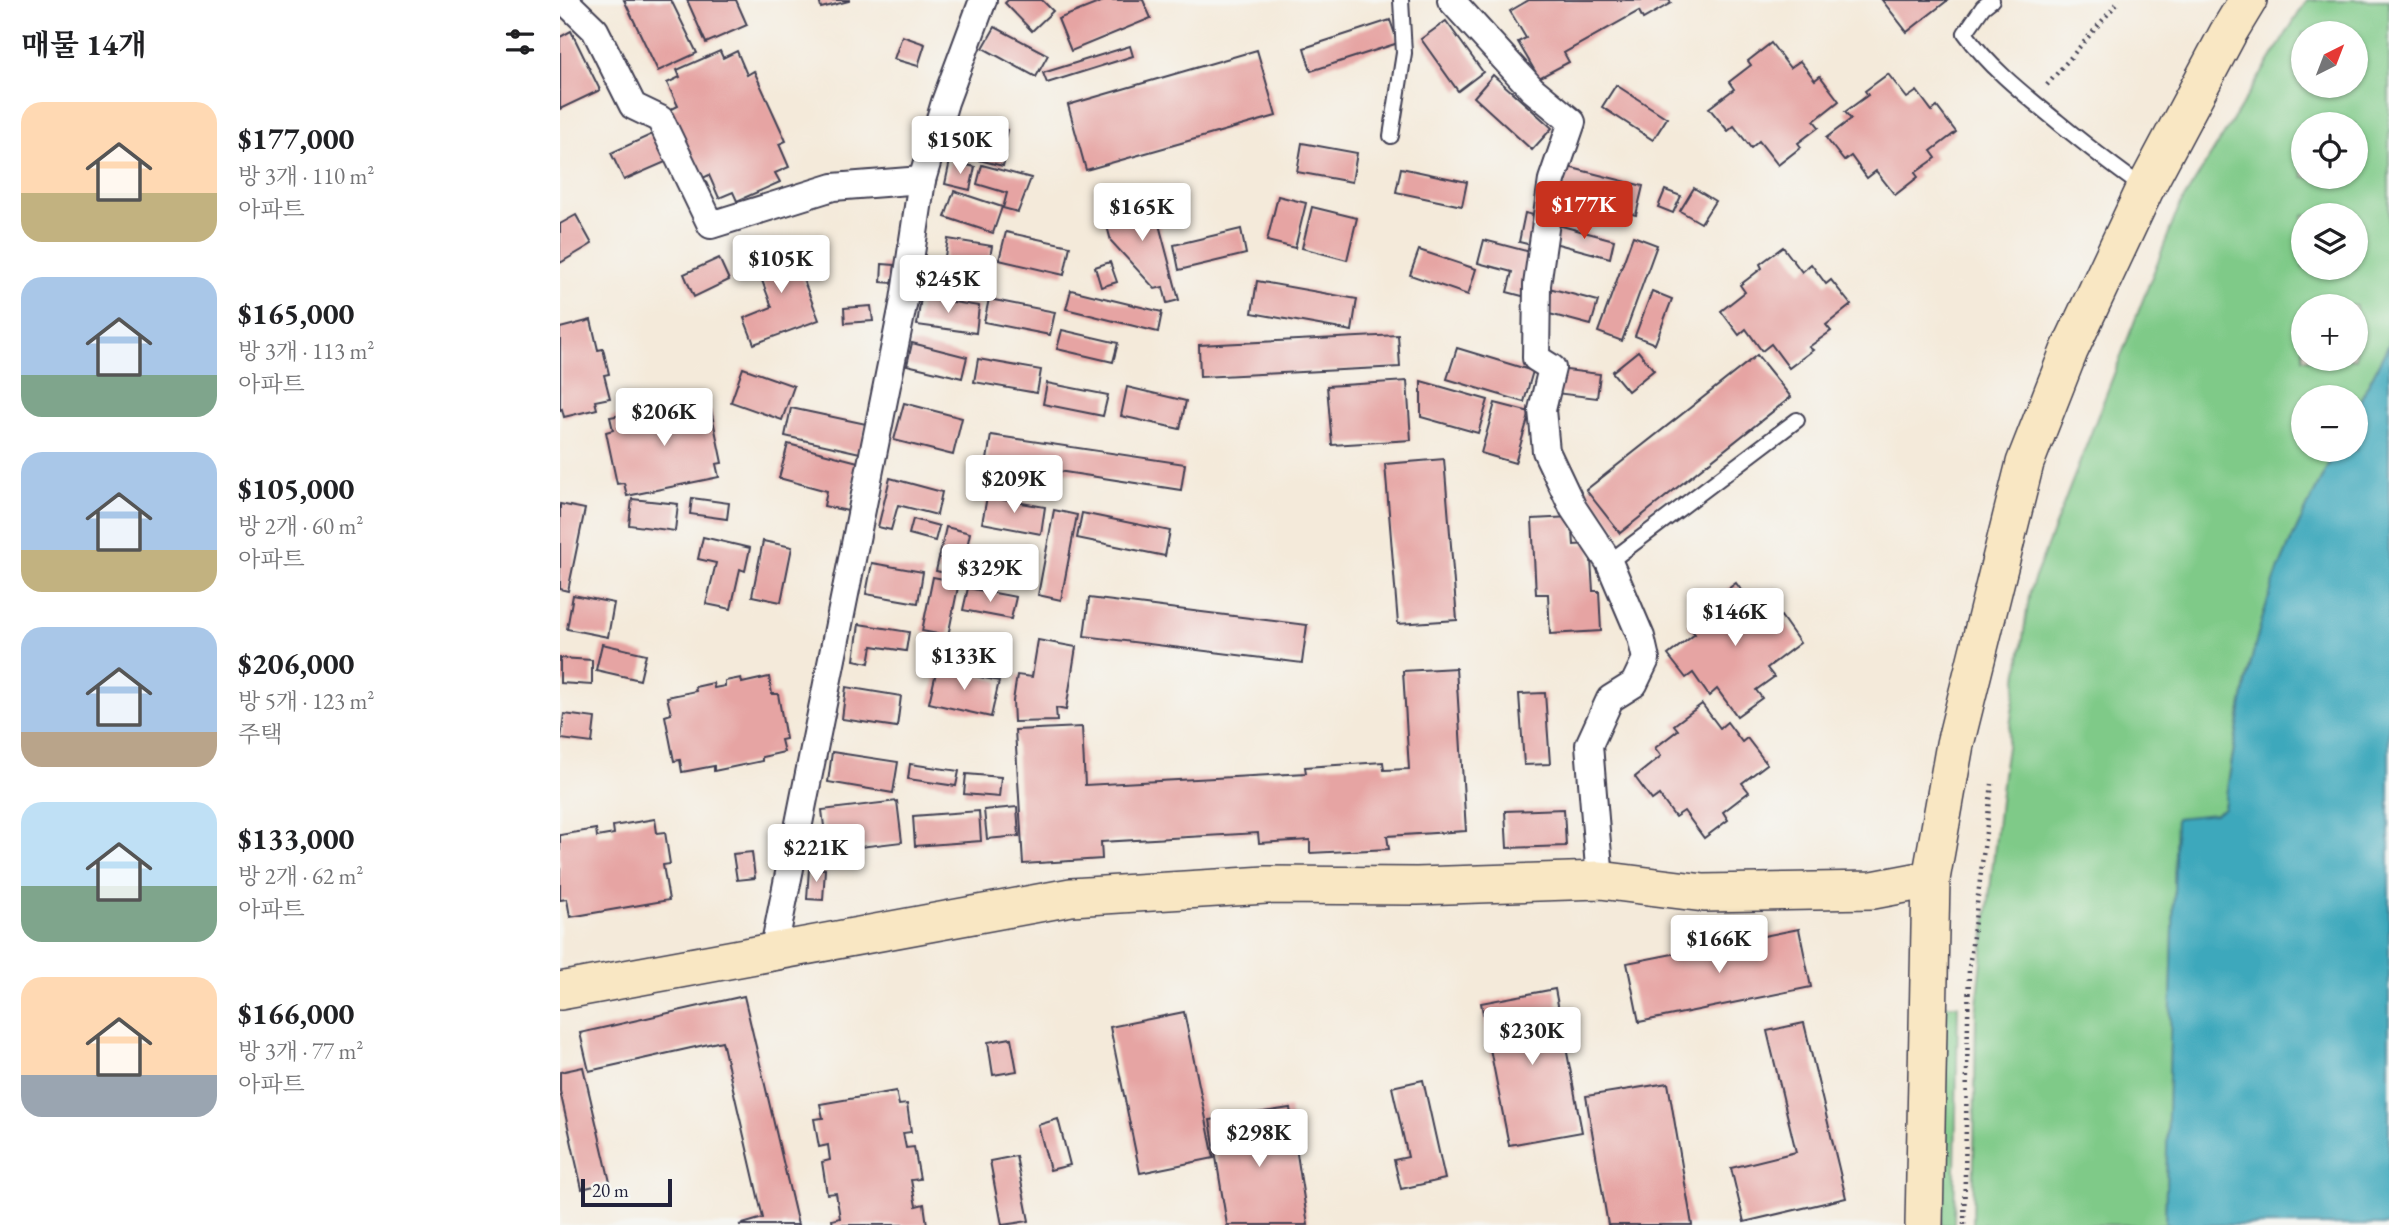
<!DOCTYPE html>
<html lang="ko">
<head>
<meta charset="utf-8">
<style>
	:root { --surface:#fff; --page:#f6f6f6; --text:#202124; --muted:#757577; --accent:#c8321e }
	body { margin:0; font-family:"EB Garamond","Noto Serif KR",serif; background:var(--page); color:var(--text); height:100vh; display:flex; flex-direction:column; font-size:26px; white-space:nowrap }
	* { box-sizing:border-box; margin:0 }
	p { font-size:23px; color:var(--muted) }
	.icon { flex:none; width:38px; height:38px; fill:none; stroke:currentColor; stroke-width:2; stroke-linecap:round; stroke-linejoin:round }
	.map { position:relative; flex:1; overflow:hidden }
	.sheet { display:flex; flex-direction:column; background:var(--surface); width:560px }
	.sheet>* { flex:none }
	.needle { width:46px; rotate:42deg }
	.tools { position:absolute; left:1731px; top:21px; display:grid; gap:14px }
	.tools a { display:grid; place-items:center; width:77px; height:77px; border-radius:50%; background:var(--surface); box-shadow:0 2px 5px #0004; font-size:35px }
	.scale { position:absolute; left:21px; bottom:18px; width:91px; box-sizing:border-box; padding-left:7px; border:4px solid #22223b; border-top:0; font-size:19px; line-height:24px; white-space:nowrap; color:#22223b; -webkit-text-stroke:5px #f6f6f2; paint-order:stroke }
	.price { position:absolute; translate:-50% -60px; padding:0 16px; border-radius:7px; background:#fff; color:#222; font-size:23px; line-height:46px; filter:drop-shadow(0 2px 4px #0008) }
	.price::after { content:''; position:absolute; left:50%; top:42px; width:21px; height:16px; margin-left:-10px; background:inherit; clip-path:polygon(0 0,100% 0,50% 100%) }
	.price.on { background:var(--accent); color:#fff }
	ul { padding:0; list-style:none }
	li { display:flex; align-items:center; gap:21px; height:175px; padding:0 21px }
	li span { display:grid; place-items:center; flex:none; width:196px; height:140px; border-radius:21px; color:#555 }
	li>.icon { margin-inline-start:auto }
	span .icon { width:84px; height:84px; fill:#fffc; stroke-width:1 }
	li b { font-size:30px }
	h2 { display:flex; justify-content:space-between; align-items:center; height:84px; padding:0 21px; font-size:30px }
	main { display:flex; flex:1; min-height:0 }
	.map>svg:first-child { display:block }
</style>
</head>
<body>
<main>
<section class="sheet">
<h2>매물 14개<svg class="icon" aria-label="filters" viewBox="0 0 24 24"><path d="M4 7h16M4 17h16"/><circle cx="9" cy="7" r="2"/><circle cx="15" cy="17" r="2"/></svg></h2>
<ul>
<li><span style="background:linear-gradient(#ffd9b3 65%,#c2b280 0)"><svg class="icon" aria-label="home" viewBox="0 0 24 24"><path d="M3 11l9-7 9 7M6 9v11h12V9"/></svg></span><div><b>$177,000</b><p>방 3개 · 110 m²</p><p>아파트</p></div></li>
<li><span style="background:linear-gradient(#a9c7e8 70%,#7fa58c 0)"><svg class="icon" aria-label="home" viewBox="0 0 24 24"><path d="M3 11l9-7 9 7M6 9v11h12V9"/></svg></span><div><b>$165,000</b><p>방 3개 · 113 m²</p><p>아파트</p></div></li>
<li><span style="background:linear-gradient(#a9c7e8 70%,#c2b280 0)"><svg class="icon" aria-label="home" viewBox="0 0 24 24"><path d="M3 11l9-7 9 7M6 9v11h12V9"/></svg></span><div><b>$105,000</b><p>방 2개 · 60 m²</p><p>아파트</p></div></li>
<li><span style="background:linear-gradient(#a9c7e8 75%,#b9a48a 0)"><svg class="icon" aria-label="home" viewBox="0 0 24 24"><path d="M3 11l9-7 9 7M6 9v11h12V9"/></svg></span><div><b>$206,000</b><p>방 5개 · 123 m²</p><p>주택</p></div></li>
<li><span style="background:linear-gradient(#bfe0f5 60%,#7fa58c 0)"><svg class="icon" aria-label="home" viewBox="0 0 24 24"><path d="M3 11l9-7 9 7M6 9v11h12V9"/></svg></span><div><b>$133,000</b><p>방 2개 · 62 m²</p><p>아파트</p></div></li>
<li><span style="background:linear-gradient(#ffd9b3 70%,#9aa5b1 0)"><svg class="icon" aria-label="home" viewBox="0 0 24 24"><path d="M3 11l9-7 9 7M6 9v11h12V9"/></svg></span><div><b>$166,000</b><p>방 3개 · 77 m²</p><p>아파트</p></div></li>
</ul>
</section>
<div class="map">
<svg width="1829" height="1225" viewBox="0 0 1829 1225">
	<rect width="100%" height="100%" fill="#f6f6f2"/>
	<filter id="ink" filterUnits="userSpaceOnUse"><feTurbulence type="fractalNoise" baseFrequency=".0143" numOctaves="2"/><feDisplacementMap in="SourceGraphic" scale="14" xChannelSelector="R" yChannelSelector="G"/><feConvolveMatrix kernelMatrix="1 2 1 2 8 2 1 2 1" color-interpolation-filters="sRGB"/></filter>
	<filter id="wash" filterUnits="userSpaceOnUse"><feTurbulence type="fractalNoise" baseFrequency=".00686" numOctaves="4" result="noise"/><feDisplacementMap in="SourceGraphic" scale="28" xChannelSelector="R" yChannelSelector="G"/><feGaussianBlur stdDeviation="1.57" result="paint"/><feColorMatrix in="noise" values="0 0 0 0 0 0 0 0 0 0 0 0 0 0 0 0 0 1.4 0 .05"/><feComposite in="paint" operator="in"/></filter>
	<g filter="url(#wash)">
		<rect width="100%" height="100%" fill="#f4eada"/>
		<g fill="#7fca88" stroke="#507662" stroke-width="2" fill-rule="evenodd">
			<path d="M1747 0H1829V344L1796 408V397H1743V450H1775C1756 492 1729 539 1714 582 1688 656 1676 731 1664 808L1655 814 1616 819 1605 1225H1413L1416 1014 1443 774 1470 590 1619 207ZM1743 33H1796V86H1743ZM1743 124H1796V177H1743ZM1743 215H1796V268H1743ZM1743 306H1796V359H1743Z"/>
			<polygon points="1385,1005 1398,1005 1394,1225 1381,1225"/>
		</g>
		<path fill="#3da8bc" stroke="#30657c" stroke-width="2" d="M1829 344V1225H1605L1616 818 1655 814 1664 808C1677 731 1688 656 1714 582 1729 539 1756 492 1775 450H1796V408Z"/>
		<g id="blocks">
			<g fill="#e6a4a3">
				<polygon points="64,0 111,0 137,53 98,71"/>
				<polygon points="127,0 176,0 187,25 146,43"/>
				<polygon points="259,0 289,0 289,1 261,8"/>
				<polygon points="448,0 482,0 493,11 472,31 445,3"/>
				<polygon points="546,0 583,0 591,18 511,51 498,19"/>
				<polygon points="969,0 1109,0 1111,3 1083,19 1079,11 1004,53 1009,62 979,78 958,42 966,38 950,11"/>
				<polygon points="1322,0 1388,0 1347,32"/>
				<polygon points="830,20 838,43 751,71 744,48"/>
				<polygon points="886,21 923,72 898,91 861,39"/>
				<polygon points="435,27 488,55 476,77 423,48"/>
				<polygon points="11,31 40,90 0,109 0,37"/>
				<polygon points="342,36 365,44 358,66 334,59"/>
				<polygon points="1211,43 1230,68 1240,61 1255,80 1260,76 1279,101 1254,121 1259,127 1238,143 1241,147 1218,165 1199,141 1191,148 1174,126 1168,131 1149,108 1174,89 1169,82 1191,65 1188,61"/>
				<polygon points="570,46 573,56 487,83 483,73"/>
				<polygon points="697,50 716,116 526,170 508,105"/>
				<polygon points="160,51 163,58 177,51 187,75 194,71 226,141 219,144 229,167 215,173 220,182 177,201 173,192 159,198 149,175 141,179 110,110 118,106 107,83 120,77 117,70"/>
				<polygon points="1328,74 1347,98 1357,91 1372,111 1377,107 1396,132 1371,151 1376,158 1355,173 1358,177 1335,195 1316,171 1307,178 1291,156 1284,161 1266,138 1291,119 1285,112 1308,95 1305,91"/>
				<polygon points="933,75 992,128 972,150 914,97"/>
				<polygon points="1056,85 1107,118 1093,140 1042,107"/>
				<polygon points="404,120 447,130 443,148 400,137"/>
				<polygon points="97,132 110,160 64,180 51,153"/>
				<polygon points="394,140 446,153 443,166 391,153"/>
				<polygon points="742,143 797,153 792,182 737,172"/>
				<polygon points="390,161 415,167 410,190 385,184"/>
				<polygon points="422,165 471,178 458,212 443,208 447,193 417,184"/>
				<polygon points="1008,167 1083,186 1076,215 1001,196"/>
				<polygon points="841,168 907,182 902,206 836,192"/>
				<polygon points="1134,188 1155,201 1141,223 1120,211"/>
				<polygon points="1105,190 1121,196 1113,213 1098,207"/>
				<polygon points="394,191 442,207 433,233 385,217"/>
				<polygon points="718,196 746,203 735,248 707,241"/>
				<polygon points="592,198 619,300 607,303 603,287 595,289 551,241 543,211"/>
				<polygon points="752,207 797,218 787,260 742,248"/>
				<polygon points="965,213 982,217 976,246 959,242"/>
				<polygon points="16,215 32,244 0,263 0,224"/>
				<polygon points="998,225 1054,240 1050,258 994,243"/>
				<polygon points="681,229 686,254 619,270 614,245"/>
				<polygon points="446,232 510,246 504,275 439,260"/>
				<polygon points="1073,236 1097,245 1062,341 1038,332"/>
				<polygon points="388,239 432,246 428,270 384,262"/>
				<polygon points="228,240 259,320 194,344 184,318 212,307 192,254"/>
				<polygon points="924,240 978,254 966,297 947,292 952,272 918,263"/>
				<polygon points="1223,247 1242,272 1251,264 1266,284 1271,280 1291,305 1266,325 1271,331 1249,347 1253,350 1229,368 1211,344 1202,351 1186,329 1179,335 1161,311 1185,292 1180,285 1202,268 1200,264"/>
				<polygon points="859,250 916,269 908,295 850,275"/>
				<polygon points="159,258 169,280 134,297 124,274"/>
				<polygon points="550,262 557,282 541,287 535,267"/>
				<polygon points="322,264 335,265 333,283 321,282"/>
				<polygon points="697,281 797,299 792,331 692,313"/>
				<polygon points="989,288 1038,301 1031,325 982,312"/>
				<polygon points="511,290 602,312 598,332 506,309"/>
				<polygon points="1092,291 1112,299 1095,344 1075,336"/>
				<polygon points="361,297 419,306 416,333 357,325"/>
				<polygon points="429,299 495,312 490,335 424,322"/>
				<polygon points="311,306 313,321 285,323 284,308"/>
				<polygon points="31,320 38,350 43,349 49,374 44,375 50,398 35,401 37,409 4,417 2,409 0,410 0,328"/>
				<polygon points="502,330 558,343 553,362 497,349"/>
				<polygon points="838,335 840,367 640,377 639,345"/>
				<polygon points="352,343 407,357 402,378 347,365"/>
				<polygon points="897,348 973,371 964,402 887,379"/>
				<polygon points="1078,351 1094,370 1068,391 1052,372"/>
				<polygon points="1197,355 1231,397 1060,533 1026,490"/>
				<polygon points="418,359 481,370 477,393 414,382"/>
				<polygon points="183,368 234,386 222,420 171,402"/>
				<polygon points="998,369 1040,374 1037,398 995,393"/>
				<polygon points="847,381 851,440 772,445 767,386"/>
				<polygon points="861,381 928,400 918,433 861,417"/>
				<polygon points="487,383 548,395 543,416 483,404"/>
				<polygon points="567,387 626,401 620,429 561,416"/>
				<polygon points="142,399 145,412 151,410 162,463 156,464 159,477 67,496 64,483 57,484 46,432 53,430 50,417 89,410 90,413 104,409 103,407"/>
				<polygon points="344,403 402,418 393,455 334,440"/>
				<polygon points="935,403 970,412 955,463 921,453"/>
				<polygon points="231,408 306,424 300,453 225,436"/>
				<polygon points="431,435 625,464 621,490 427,460"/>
				<polygon points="228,444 298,462 288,511 264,506 267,491 219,478"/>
				<polygon points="884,459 897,620 838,624 825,464"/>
				<polygon points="330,478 382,492 377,515 338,505 331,530 318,527"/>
				<polygon points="427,497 485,507 481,534 422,523"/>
				<polygon points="132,498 169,503 167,519 130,514"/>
				<polygon points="72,499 118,504 115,531 69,525"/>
				<polygon points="0,504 25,509 8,591 0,589"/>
				<polygon points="494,510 517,515 501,600 478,595"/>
				<polygon points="522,513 610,531 605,556 517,538"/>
				<polygon points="1012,517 1014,545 1030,544 1033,591 1039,591 1041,631 990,634 988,594 976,594 972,519"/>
				<polygon points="353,519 379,526 375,541 349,534"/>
				<polygon points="386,527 410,533 406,552 426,557 420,581 376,571"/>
				<polygon points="143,537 190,548 185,571 180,569 171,609 146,604 156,563 138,559"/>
				<polygon points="203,541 232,547 221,602 192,596"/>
				<polygon points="312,563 363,572 358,603 306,594"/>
				<polygon points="373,577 399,582 388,636 362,631"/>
				<polygon points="1176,583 1193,606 1201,600 1215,620 1221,616 1240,643 1207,668 1214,677 1196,690 1202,698 1177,716 1157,689 1149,696 1133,673 1126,678 1108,655 1135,634 1128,626 1152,608 1148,604"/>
				<polygon points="408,588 456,597 451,619 403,610"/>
				<polygon points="13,595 54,603 48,637 7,629"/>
				<polygon points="529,598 747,625 742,663 524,636"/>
				<polygon points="299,624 349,632 346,651 312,646 309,663 294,660"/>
				<polygon points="478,640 516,647 506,710 496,708 497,721 454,722 453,701 457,675 472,677"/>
				<polygon points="42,644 86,654 80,680 36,670"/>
				<polygon points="0,658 32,660 32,685 0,683"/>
				<polygon points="377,668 439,681 431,717 369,703"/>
				<polygon points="896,668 906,831 827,836 829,849 750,853 750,840 699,843 698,833 541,842 542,859 463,864 455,730 522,727 525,785 746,773 745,767 823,762 824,770 849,769 843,671"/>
				<polygon points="209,677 212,694 218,694 226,739 221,740 224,752 202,757 202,761 154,771 154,766 122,772 120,760 114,761 105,716 111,714 107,697 136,691 135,687 153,683 154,688 165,686 165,681 181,678 182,683"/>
				<polygon points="286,687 341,696 337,727 282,719"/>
				<polygon points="985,693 990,764 964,765 959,694"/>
				<polygon points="1142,704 1160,728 1167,722 1182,742 1187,738 1207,764 1182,783 1189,792 1163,812 1168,820 1144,838 1124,811 1115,817 1099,795 1092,800 1075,777 1101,756 1095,748 1118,730 1114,725"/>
				<polygon points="4,714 35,718 32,743 1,739"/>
				<polygon points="272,752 338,762 333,793 268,782"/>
				<polygon points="350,764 399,771 396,786 348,779"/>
				<polygon points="406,774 441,777 439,797 404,794"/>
				<polygon points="337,801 342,842 267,851 262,810"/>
				<polygon points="457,807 459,836 427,839 424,810"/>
				<polygon points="1004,809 1006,846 947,848 945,811"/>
				<polygon points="419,811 421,841 355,846 353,816"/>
				<polygon points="95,819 97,833 105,832 110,864 103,865 109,900 10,917 7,899 0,900 0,835 36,829 37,837 54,834 53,826"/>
				<polygon points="192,852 195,878 177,880 173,854"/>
				<polygon points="249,868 265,869 263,900 247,899"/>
				<polygon points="1239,929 1251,987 1079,1022 1067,963"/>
				<polygon points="995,989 1022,1132 949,1145 921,1003"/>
				<polygon points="184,996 238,1225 179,1225 203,1218 162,1041 29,1071 20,1033"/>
				<polygon points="624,1012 654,1158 580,1173 550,1027"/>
				<polygon points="1244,1023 1286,1198 1184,1222 1171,1168 1236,1152 1207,1031"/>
				<polygon points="451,1038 457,1071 433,1075 428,1042"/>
				<polygon points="23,1067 50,1182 22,1189 0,1091 0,1072"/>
				<polygon points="863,1080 885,1179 841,1189 834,1160 848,1157 832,1087"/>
				<polygon points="1108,1083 1132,1225 1048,1225 1026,1096"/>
				<polygon points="336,1091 339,1105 347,1104 351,1132 343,1133 346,1148 354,1147 360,1179 351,1180 356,1206 364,1204 367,1225 273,1225 272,1220 280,1218 276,1193 267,1194 262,1162 270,1160 268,1145 259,1147 254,1119 263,1118 260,1104"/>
				<polygon points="730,1108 748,1225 667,1225 650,1120"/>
				<polygon points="498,1119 510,1165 490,1170 478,1125"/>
				<polygon points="456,1156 469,1221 442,1225 430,1161"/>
			</g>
		</g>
	</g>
	<g filter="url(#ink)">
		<use href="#blocks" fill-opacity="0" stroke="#424053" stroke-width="2"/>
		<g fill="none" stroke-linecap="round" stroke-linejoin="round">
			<defs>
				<g id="lane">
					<path d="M1432 0 1423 7 1405 33C1430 68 1465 95 1498 122 1526 145 1554 167 1584 188"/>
					<polyline points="831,136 844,53 841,0"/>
					<polyline points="1049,562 1237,420"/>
				</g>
				<g id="street">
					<polyline points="4,0 35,30 73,106 100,119 151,225 273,187 362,180"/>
					<polyline points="891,0 972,89 1012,122 992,180 977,285 976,358 992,368 982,410 986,451 1013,508 1049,562 1081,637 1086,659 1074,684 1050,699 1029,745 1040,880"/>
					<polyline points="213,953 344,300 362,180 385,102 423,0"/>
				</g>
				<g id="secondary">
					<polyline points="0,991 511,897 706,885 857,886 1040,880 1144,893 1313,890 1371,879"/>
					<polyline points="1364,1225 1371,879 1395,744 1465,463 1509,351 1585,189 1668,33 1688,0"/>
				</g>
			</defs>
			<use href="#lane" stroke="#424053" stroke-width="18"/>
			<use href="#street" stroke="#424053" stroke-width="30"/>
			<use href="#secondary" stroke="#424053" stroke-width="40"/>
			<g stroke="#424053" stroke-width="4.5" stroke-dasharray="2 5" stroke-linecap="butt">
				<polyline points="1487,85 1560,0"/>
				<polyline points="1404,1225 1409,968 1432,784"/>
			</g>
			<use href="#lane" stroke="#fff" stroke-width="14"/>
			<use href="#street" stroke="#fff" stroke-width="26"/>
			<use href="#secondary" stroke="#f9e7c3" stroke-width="37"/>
		</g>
	</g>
</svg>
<div class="tools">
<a><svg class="needle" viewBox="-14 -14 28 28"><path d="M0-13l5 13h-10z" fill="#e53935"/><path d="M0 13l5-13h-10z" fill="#757577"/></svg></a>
<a><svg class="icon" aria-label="locate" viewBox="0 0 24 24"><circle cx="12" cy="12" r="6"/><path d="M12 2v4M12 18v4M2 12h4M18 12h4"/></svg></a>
<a><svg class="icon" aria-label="layers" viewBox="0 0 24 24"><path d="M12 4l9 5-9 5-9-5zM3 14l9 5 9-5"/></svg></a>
<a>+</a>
<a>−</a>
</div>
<div class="scale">20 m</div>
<b class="price" style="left:400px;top:176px">$150K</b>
<b class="price on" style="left:1024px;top:241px">$177K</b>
<b class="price" style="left:582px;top:243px">$165K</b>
<b class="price" style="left:221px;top:295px">$105K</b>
<b class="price" style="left:388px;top:315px">$245K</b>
<b class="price" style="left:104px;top:448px">$206K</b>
<b class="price" style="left:454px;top:515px">$209K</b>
<b class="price" style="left:430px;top:604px">$329K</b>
<b class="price" style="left:1175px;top:648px">$146K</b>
<b class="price" style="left:404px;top:692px">$133K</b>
<b class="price" style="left:256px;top:884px">$221K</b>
<b class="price" style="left:1159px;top:975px">$166K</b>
<b class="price" style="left:972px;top:1067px">$230K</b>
<b class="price" style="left:699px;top:1169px">$298K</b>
</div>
</main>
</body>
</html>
